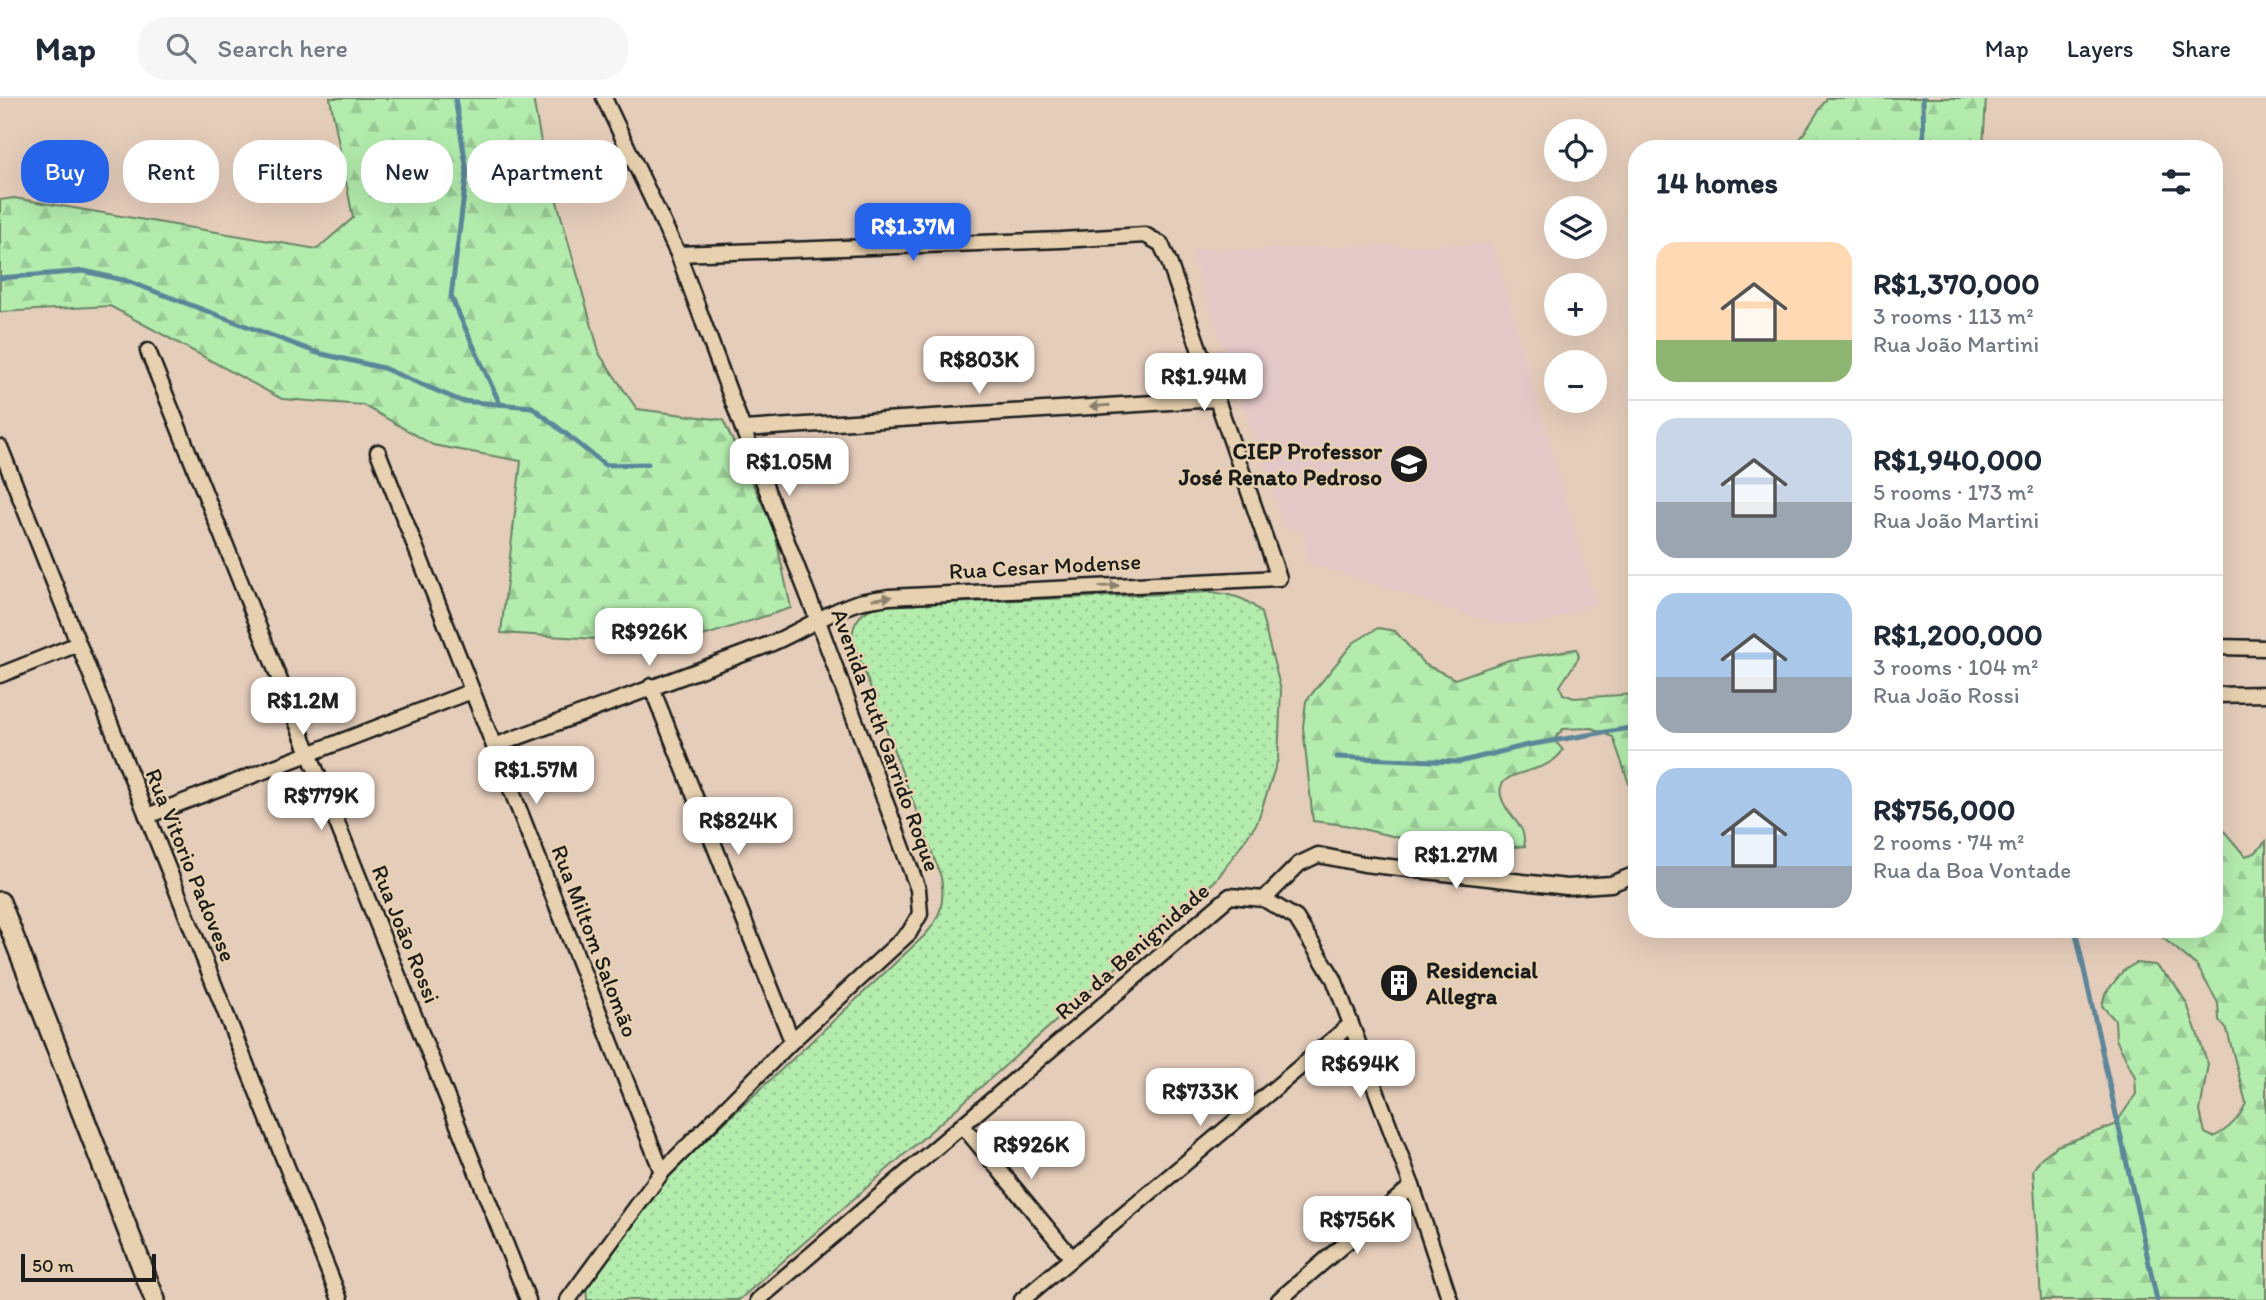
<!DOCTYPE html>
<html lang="en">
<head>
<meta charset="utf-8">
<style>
	:root { --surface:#fff; --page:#f6f6f7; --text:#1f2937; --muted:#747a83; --line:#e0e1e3; --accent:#2563eb }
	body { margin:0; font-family:Itim,sans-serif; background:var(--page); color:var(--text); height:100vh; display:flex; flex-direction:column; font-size:26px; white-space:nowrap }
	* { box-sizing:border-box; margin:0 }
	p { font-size:23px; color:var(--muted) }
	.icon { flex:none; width:38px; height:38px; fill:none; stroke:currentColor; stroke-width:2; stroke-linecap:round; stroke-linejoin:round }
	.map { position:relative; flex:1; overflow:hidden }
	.panel { position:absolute; left:1628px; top:42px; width:595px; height:798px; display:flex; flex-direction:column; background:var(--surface); border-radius:28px; box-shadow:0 7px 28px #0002 }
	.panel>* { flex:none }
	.banner { position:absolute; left:21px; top:42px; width:665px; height:63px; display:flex; gap:14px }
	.tools { position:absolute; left:1544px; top:21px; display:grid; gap:14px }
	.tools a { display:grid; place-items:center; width:63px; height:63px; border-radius:50%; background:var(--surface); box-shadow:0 7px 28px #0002; font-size:35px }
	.scale { position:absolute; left:21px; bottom:18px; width:135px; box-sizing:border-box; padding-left:7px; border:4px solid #1c1c1c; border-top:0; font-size:19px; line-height:24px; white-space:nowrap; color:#1c1c1c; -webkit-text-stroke:5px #e7d1b0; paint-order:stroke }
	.price { position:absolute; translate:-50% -60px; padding:0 16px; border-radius:14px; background:#fff; color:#222; font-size:23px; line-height:46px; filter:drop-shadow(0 2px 4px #0008) }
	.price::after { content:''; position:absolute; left:50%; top:42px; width:21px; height:16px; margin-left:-10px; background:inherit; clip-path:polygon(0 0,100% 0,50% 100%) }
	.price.active { background:var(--accent); color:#fff }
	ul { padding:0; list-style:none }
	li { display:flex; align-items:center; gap:21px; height:175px; padding:0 28px }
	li+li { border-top:2px solid var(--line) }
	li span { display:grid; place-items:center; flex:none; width:196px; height:140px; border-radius:21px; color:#555 }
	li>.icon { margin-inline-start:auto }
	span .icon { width:84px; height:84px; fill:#fffc; stroke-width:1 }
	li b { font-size:30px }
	h2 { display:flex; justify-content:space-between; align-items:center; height:84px; padding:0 28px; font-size:30px }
	.tag { padding:0 24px; border-radius:28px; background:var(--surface); box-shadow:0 7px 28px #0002; font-size:24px; line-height:63px }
	.tag.active { background:var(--accent); color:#fff }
	header { display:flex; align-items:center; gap:42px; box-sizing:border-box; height:98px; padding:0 35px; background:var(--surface); border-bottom:2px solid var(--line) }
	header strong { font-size:33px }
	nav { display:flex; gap:38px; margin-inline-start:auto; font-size:24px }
	.search { width:490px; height:63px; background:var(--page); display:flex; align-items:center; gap:18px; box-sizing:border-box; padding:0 24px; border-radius:28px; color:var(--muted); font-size:26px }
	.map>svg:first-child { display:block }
</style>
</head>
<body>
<header>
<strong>Map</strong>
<div class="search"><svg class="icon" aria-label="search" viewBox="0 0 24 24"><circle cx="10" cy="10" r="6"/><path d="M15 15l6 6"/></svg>Search here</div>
<nav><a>Map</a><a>Layers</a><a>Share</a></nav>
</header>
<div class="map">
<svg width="2266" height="1202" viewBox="0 0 2266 1202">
	<defs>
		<pattern id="forest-firs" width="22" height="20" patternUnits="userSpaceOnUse" patternTransform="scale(1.75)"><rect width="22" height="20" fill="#b4ecae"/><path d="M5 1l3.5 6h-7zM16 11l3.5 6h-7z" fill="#9aca95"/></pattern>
		<pattern id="park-dots" width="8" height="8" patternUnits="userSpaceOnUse" patternTransform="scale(1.75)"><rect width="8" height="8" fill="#b4ecae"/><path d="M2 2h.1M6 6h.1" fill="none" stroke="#9aca95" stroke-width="1.8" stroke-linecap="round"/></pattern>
	</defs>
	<rect width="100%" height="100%" fill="#e5cdbb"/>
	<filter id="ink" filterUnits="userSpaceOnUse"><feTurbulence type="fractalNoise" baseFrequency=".0143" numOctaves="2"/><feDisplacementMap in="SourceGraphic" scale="14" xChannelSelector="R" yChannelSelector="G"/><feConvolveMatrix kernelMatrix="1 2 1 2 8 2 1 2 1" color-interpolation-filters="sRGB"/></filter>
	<g filter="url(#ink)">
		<polygon fill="#e3c8c8" points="1492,146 1595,506 1546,524 1506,526 1466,516 1306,463 1304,433 1285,429 1242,302 1250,285 1246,275 1229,264 1191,153"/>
		<g fill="url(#forest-firs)" stroke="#688465" stroke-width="2">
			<polygon points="330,0 533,0 542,50 600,257 637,311 723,322 774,431 791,510 678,546 501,535 521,363 433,347 363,307 282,301 110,208 0,214 0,102 14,100 317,151 353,120"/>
			<polygon points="1827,0 1986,0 1983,51 1798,51 1799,43"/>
			<path d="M1378 530 1395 533 1424 566 1455 581 1509 562 1577 551 1579 559 1560 588 1563 596 1574 600 1636 596V706L1613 639 1592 630 1563 631 1554 642 1563 652C1548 677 1506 670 1501 689 1497 704 1515 719 1522 732 1524 737 1524 742 1525 748L1460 754 1345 727 1313 723 1303 629 1306 603 1353 545Z"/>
			<path d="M2214 728 2225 734 2245 758 2255 755 2266 743V1202H2041L2033 1072 2041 1060 2057 1048 2115 1027 2136 996 2135 979 2116 941 2115 922 2102 908 2105 896 2123 873 2136 865 2155 867 2174 885 2187 906 2208 966 2200 1013 2205 1035 2213 1039C2228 1032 2240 1020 2246 1005L2227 932 2219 922 2218 905 2197 868 2152 831H2214Z"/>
		</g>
		<path fill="url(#park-dots)" stroke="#688465" stroke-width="2" d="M1212 494C1232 497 1247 499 1261 515L1281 592 1278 661 1257 725 1217 781 739 1202H587L586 1187 674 1072 924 838C941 820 945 804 941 779L852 540C853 523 861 514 877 508Z"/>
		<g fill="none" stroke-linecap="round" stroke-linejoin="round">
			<g stroke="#5d8698" stroke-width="5">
				<polyline points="455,0 467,73 451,199 500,306"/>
				<polyline points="1923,0 1924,51"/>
				<polyline points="0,180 84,173 127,183 318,255 383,270 461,303 532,309 605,367 648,366"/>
				<polyline points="1337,659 1459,664 1528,647 1636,629"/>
				<polyline points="2075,831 2157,1202"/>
			</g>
			<defs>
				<g id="street">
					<polyline points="148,253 528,1202"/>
					<polyline points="743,331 1217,301"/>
					<polyline points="0,349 340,1202"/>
					<polyline points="378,354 662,1074"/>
					<polyline points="2214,549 2266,550"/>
					<polyline points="0,577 78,546"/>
					<polyline points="651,588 792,943"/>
					<polyline points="2214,597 2266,596"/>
					<path d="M494 648 770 546C799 534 826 515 856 505 866 502 878 501 889 499L1279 480 1169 164 1161 146 1145 137 1061 142 678 156"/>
					<polyline points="147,718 472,593"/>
					<polyline points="1264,801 1299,766 1318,757 1364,766 1567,789 1611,786 1636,776"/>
					<polyline points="963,1028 1072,1160"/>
					<polyline points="568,1202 662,1074 792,943 909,835 920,816 918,791 818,523 743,331 678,156 604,0"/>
					<polyline points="758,1202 1230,798 1264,801 1296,820 1334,881 1412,1088 1450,1202"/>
					<polyline points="1022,1202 1350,927"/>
					<polyline points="1279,1202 1412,1088"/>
				</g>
				<polyline id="secondary" points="0,804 155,1202"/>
			</defs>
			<use href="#street" stroke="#1c1c1c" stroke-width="19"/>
			<use href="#secondary" stroke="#1c1c1c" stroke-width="24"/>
			<use href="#street" stroke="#e7d1b0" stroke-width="14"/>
			<use href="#secondary" stroke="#e7d1b0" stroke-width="19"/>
		</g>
		<defs><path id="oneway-solid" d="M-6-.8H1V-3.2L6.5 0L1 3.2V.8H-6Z" transform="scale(1.75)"/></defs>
		<g fill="#8c806d">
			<use href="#oneway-solid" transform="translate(1100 308) rotate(176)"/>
			<use href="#oneway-solid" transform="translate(1109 488) rotate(-3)"/>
			<use href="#oneway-solid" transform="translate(882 500) rotate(-8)"/>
		</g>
	</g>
	<defs>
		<symbol id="school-disc" viewBox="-11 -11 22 22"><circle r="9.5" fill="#1c1c1c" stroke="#e7d1b0"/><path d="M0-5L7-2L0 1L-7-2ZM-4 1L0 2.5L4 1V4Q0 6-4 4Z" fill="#fff"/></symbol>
		<symbol id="building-disc" viewBox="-11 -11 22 22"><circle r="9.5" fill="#1c1c1c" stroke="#e7d1b0"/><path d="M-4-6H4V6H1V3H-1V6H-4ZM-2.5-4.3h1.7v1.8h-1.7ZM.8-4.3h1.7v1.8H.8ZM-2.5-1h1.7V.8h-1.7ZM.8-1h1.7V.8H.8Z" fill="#fff"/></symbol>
	</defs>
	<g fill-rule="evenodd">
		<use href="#school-disc" x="1387" y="344" width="44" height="44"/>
		<use href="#building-disc" x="1377" y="863" width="44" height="44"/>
	</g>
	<g text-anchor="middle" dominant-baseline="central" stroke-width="5" stroke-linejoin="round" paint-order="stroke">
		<g font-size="23" font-weight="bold" fill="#1c1c1c" stroke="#e7d1b0" text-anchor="end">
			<text x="1382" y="353">CIEP Professor<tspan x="1382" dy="26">José Renato Pedroso</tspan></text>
			<text x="1426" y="872" text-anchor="start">Residencial<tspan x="1426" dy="26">Allegra</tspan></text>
		</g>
		<g font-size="23" fill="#1c1c1c" stroke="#e7d1b0">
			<text transform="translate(1045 468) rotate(-3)">Rua Cesar Modense</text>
			<text transform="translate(886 642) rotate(70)">Avenida Ruth Garrido Roque</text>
			<text transform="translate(191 767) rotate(68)">Rua Vitorio Padovese</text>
			<text transform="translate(406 836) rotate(68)">Rua João Rossi</text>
			<text transform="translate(595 843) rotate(69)">Rua Miltom Salomão</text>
			<text transform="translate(1132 853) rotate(-41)">Rua da Benignidade</text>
		</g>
	</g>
</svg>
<div class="tools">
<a><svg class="icon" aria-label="locate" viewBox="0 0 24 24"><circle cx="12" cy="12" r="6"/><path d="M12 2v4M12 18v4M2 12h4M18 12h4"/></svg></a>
<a><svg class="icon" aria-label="layers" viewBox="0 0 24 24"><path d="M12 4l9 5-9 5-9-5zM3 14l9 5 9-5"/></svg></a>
<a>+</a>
<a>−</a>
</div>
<div class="scale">50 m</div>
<b class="price active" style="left:913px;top:165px">R$1.37M</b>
<b class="price" style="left:979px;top:298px">R$803K</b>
<b class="price" style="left:1204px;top:315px">R$1.94M</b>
<b class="price" style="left:789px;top:400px">R$1.05M</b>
<b class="price" style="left:649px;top:570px">R$926K</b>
<b class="price" style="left:303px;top:639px">R$1.2M</b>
<b class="price" style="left:536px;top:708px">R$1.57M</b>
<b class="price" style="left:321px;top:734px">R$779K</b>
<b class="price" style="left:738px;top:759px">R$824K</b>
<b class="price" style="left:1456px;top:793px">R$1.27M</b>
<b class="price" style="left:1360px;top:1002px">R$694K</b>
<b class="price" style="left:1200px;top:1030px">R$733K</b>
<b class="price" style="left:1031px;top:1083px">R$926K</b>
<b class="price" style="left:1357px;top:1158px">R$756K</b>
<div class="banner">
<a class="tag active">Buy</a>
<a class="tag">Rent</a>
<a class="tag">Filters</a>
<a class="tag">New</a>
<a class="tag">Apartment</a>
</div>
<section class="panel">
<h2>14 homes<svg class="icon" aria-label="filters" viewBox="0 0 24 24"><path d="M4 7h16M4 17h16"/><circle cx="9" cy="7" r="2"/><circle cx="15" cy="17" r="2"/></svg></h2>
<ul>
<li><span style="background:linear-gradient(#ffd9b3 70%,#8fb573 0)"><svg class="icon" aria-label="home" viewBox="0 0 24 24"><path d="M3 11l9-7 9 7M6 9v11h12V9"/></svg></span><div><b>R$1,370,000</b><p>3 rooms · 113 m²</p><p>Rua João Martini</p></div></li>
<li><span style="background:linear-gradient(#c9d6e8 60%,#9aa5b1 0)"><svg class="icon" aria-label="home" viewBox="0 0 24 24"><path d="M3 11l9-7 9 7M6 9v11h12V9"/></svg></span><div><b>R$1,940,000</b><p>5 rooms · 173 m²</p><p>Rua João Martini</p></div></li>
<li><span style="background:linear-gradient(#a9c7e8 60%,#9aa5b1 0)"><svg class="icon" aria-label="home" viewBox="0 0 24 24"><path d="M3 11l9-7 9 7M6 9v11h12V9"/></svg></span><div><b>R$1,200,000</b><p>3 rooms · 104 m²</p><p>Rua João Rossi</p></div></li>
<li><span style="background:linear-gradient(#a9c7e8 70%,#9aa5b1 0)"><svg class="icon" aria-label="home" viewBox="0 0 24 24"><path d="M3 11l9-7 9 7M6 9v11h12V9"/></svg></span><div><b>R$756,000</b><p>2 rooms · 74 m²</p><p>Rua da Boa Vontade</p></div></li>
</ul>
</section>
</div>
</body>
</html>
